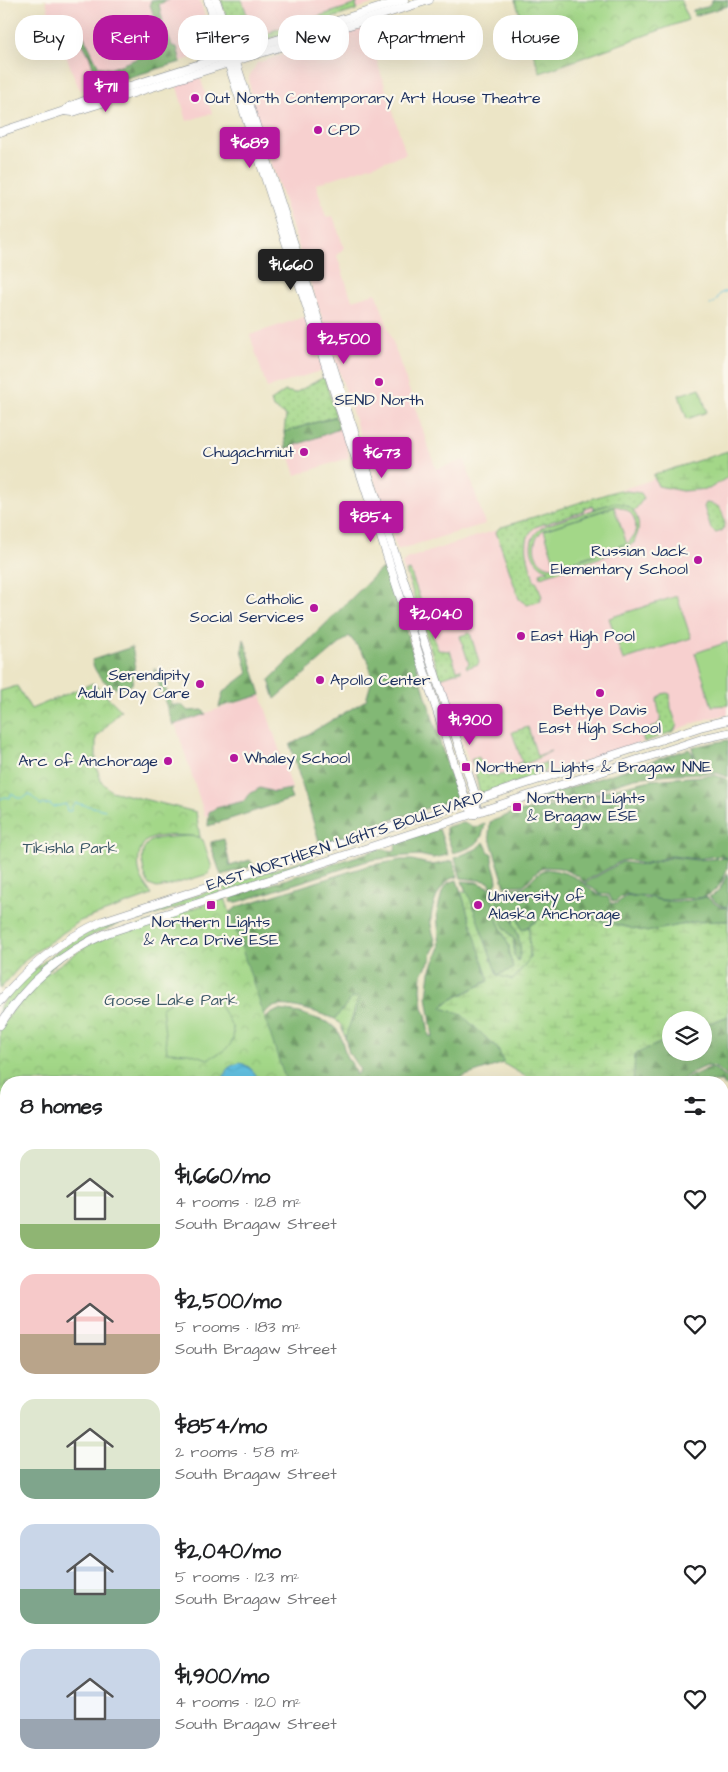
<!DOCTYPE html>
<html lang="en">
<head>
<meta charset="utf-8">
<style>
	:root { --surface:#fff; --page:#f6f6f6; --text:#202124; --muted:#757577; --accent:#b5179e }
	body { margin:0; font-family:"Architects Daughter",sans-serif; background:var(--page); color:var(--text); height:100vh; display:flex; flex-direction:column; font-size:19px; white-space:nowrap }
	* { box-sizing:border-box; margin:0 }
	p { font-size:16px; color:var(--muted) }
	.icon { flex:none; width:28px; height:28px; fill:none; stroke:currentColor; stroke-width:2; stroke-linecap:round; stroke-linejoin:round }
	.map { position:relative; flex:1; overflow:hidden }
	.panel { position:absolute; left:0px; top:1076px; width:729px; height:696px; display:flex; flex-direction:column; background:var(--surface); border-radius:20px 20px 0 0; box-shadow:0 5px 20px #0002 }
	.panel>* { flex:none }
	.top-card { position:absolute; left:15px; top:15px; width:699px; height:45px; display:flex; gap:10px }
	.tools { position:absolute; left:662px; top:1011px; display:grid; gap:10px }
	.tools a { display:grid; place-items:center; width:50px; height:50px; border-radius:50%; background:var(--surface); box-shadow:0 5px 20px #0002; font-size:25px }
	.price { position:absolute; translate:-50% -42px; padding:0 11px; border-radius:5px; background:var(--accent); color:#fff; font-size:16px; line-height:32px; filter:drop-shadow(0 1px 2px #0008) }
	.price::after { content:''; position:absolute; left:50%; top:30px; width:15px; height:11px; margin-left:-8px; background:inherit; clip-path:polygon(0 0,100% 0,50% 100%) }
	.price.active { background:#222; color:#fff }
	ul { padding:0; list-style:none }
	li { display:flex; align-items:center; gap:15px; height:125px; padding:0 20px }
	li span { display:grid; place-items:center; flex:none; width:140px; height:100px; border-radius:15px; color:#555 }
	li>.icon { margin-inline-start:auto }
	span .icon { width:60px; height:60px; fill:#fffc; stroke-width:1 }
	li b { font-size:21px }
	h2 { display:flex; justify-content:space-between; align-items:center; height:60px; padding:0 20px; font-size:21px }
	.pill { padding:0 18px; border-radius:20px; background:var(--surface); box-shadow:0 5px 20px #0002; font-size:18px; line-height:45px }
	.pill.active { background:var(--accent); color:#fff }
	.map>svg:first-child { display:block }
</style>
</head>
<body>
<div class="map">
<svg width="728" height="1772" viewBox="0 0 728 1772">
	<defs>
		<pattern id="grass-dots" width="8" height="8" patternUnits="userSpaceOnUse" patternTransform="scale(1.25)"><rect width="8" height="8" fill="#a3d788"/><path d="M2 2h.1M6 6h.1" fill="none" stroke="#8cb978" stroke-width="1.8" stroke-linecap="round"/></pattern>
		<pattern id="forest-firs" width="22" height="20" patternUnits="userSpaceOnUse" patternTransform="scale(1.25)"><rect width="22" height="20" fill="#82b874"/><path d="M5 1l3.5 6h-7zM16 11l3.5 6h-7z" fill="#6a9662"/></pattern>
		<pattern id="wetland-marsh" width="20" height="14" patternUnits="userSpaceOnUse" patternTransform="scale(1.25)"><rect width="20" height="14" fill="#a3d788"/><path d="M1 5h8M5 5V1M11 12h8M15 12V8" fill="none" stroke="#8cb978"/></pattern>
		<pattern id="park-crowns" width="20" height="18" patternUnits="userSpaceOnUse" patternTransform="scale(1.25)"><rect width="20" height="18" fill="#a3d788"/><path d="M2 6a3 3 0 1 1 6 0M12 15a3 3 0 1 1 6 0" fill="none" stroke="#8cb978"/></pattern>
		<pattern id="water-waves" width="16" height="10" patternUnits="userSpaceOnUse" patternTransform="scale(1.25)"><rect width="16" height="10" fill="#62bfe0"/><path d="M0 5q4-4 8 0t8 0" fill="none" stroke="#509cb9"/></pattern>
	</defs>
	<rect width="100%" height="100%" fill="#fbf7ec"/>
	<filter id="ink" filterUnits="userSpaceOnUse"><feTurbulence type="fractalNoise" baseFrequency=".02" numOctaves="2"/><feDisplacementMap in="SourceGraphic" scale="10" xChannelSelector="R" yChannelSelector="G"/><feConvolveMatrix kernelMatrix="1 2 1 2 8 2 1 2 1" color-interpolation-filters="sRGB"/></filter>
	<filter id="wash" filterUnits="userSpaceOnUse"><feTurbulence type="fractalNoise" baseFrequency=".0096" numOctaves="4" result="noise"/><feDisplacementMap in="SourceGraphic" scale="20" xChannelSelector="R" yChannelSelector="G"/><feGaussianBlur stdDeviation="1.12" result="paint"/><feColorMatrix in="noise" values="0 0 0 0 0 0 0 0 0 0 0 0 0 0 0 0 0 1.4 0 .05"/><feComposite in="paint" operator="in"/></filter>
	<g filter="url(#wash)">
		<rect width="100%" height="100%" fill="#ece5c6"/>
		<g fill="#f7d0cf">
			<polygon points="46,0 200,0 215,51 80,91 49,14"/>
			<polygon points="221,0 385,0 241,45 235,42"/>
			<polygon points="363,28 367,29 406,154 316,184 326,217 333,216 344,248 337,256 352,300 375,293 377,295 436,469 465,460 485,524 400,549 397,549 270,159 251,97 249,77 257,63"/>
			<polygon points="200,77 212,113 187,121 177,87 178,83"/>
			<polygon points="304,317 306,319 323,370 267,388 250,335"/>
			<polygon points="340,428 349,454 348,458 296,475 286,446"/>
			<polygon points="728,452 728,715 709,718 606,755 480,794 402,564 406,559 642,483"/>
			<polygon points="261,695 292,788 205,816 175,723"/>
			<polygon points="6,1514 6,1766 233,1766 243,1772 29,1772 28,1768 17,1772 0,1772 0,1516"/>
			<polygon points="723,1731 728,1737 728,1772 513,1772 512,1766 722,1766"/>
			<polygon points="244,1766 504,1766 506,1772 254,1772"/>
		</g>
		<g fill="url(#grass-dots)" stroke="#5f8373">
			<polygon points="221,0 242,0 253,33 271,33 272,31 354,5 357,1 356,10 276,37 241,45 235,42 233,39"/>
			<polygon points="324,377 336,416 284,432 286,416 273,408 271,401 285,391 295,393"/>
			<path d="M619 490 641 493 644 498 634 511C621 500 608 504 594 509L592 506 584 508V511L535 527C519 541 530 563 534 580L537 582 542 597 540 598 541 601 527 605 519 599 496 532 499 528Z"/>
			<path d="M706 503C722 505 722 510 725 524L722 531 716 533 711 529 704 507Z"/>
			<polygon points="410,570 438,650 450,651 457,670 461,669 461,671 440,678 406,571"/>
			<polygon points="470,633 479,661 478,664 467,668 466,666 469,664 460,636"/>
			<path d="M667 693 670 694 671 708 677 725 674 731 644 742 642 734 644 731C668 722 659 720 657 700L662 694Z"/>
			<polygon points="528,727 537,756 551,751 533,761 517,766 516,764 522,762 512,732"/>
			<path d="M478 756 489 775C510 776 527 771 546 762V769L543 774 483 793 479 790 474 767 471 760Z"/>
			<polygon points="313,857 314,860 310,863 225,893 223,886"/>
			<polygon points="489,887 499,889 503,893 495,905 504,927 514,940 514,948 519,937 513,923 516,913 522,930 529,926 530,958 513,980 497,975 513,969 509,953 509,946 498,922"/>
			<polygon points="219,888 221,893 140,920 135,919 132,917"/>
			<path d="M118 921 120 922 118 924 93 935 66 953 0 1019C0 1016 0 1010 0 1007 2 1000 12 992 17 986 45 958 79 932 118 921Z"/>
		</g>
		<g fill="url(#forest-firs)" stroke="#4e7469">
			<polygon points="151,0 169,0 159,4 163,23 172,46 177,47 181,62 99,86 89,55 80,39 82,33 99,67 110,69 164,48 150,4"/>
			<polygon points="713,0 728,0 728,6 694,16 693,10 707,7"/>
			<polygon points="334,417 337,419 339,429 286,449 284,432"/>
			<polygon points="381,569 388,572 457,798 320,844 290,745 366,700 372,680 368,659 349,636 275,699 269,680"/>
			<polygon points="244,639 261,695 219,707 223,692 248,673 242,650"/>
			<path d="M132 647 135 663 132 684C116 698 94 676 92 660Z"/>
			<polygon points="155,668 171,700 172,705 182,705 188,711 203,710 206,714 173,725 154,670"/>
			<polygon points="728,740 728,777 717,773 670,774 634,778 560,802 533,805 534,800 545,796 689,749 694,756 692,747"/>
			<polygon points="715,775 728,780 728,858 716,856 697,859 672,856 643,864 627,860 621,861 584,882 578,876 560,868 544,867 535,873 524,885 505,886 489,835 490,822 513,813 564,804 595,793 651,780"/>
			<polygon points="260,788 274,792 291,789 289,792 292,799 208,826 209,812 216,808 244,801 248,795"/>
			<path d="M461 823C473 823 473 832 485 823 482 845 473 847 453 853L446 833V827Z"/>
			<polygon points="439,829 448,855 433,858 419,855 405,856 370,860 238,902 231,902 232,897 379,849 395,851 396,842"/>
			<polygon points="224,839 230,866 250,860 254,866 221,875 211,846 211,842"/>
			<path d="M484 842 489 852 492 854C491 864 497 872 497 882L492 888 490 883 486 881 461 878 455 858 476 849Z"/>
			<path d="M672 857 696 860 725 858 728 859C728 877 716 897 697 898 692 899 687 898 681 899 671 900 659 902 651 896 646 897 641 894 636 896L627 894 618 899 616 902 612 901 609 895 600 894 585 883 622 862 643 865Z"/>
			<path d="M401 860H412L433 865 453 861 458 877C441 876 429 911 431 925 432 932 435 938 436 945L432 952 431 959 422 974 421 989 423 1009 426 1014 429 1036 433 1037 427 996 430 972 440 947 437 913 442 892 448 883 457 880 488 974 490 982 488 981 447 1002 442 1008 461 1014 498 1049 504 1063 447 1082H263L265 1019 270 1014 279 1010 300 1013 329 1023 336 1029 340 1034 347 1059 351 1062 356 1075 360 1070 349 1053 345 1038 346 1032 355 1013 352 998 335 1019C321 1014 283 999 269 1009 264 1013 260 1023 256 1028L230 913 237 907 367 866Z"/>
			<path d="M545 869C556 870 567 873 576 878 587 883 594 897 608 897L611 903 616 904 627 895 636 897 639 896 647 898 651 897C661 904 694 901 706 897L720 907 728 908V921L695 922 647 932 554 910 522 930 516 914 513 923C518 935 524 949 518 961L514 956V940L504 927 495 905 503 893 499 889 524 887 536 875Z"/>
			<path d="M728 873V907L721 906 709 897C720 893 723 882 728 873Z"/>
			<polygon points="462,881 476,882 489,887 498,922 509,946 509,953 513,969 497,975 468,894 466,892"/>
			<path d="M728 1016V1077C724 1074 719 1069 714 1067 704 1063 686 1076 680 1082H633L635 1053 671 1038V1052H704V1025Z"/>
			<polygon points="709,1068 715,1069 728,1079 728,1086 723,1085 722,1082 682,1082 687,1078"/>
			<polygon points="728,1266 728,1389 725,1387 722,1388 722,1275"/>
			<polygon points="0,1313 6,1322 6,1416 2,1419 6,1427 6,1601 0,1607"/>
			<polygon points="247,1766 281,1768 307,1766 308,1772 257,1772"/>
			<polygon points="351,1766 412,1766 411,1770 415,1772 357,1772"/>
		</g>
		<g fill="url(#wetland-marsh)" stroke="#5f8373">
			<polygon points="728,451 728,477 709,489 682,491 658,486 653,475"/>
			<polygon points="461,891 468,893 497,975 513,980 530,958 529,926 554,910 647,932 695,922 728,921 728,1016 704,1025 704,1020 671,1020 671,1038 635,1054 633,1082 535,1082 504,1064 498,1049 461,1014 442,1008 447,1002 489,981"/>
			<polygon points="359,997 345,1038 341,1025 335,1019 352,998"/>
		</g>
		<g fill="url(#park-crowns)" stroke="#5f8373">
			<polygon points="515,0 681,0 688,20 540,73"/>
			<path d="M93 683 121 710 96 738V765L101 781 111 791 196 812 200 837C186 835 163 834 150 839 138 843 137 864 140 874 142 881 148 889 152 895L80 921 28 957 0 989V691L17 686 31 709Z"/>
			<polygon points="225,898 286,1082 6,1082 6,1266 0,1268 0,1028 15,1007 46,974 86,946 105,937"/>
		</g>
		<g fill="#a3d788" stroke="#5f8373" fill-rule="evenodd">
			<polygon points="700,388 707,412 687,419 679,395"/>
			<path d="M614 503C635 503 645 523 634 541L635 542 623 550 541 577 540 573 549 570C526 562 525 534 547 525ZM615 506C636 508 643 530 627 544L614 507 544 530 556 567 625 544 559 567C536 570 526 545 543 530Z"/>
			<polygon points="677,596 691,638 623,660 609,618"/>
			<polygon points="728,642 728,705 712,706 695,653"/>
			<path d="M187 836 198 837 203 840 212 868 208 874 168 886 157 888 149 885C143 874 137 848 151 841 158 837 178 837 187 836Z"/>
			<path d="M211 996 215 999C223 1012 242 1032 229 1046 224 1052 215 1055 208 1059L189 1053 167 1052 162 1007 177 997Z"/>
		</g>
		<path fill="url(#water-waves)" stroke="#3e779f" d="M240 1063C251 1066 255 1073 260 1082H223C226 1069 226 1067 240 1063Z"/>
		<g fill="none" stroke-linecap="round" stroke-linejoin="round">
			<g stroke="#62bfe0" stroke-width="1">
				<polyline points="710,305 715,302 721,293 728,291"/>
				<polyline points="0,799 5,797 10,798 11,794 14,794 17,798 24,798 29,794 41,805 50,804 53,807 66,804 67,811 71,811 71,807 76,803 105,810"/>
				<polyline points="0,1526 6,1526"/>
				<polyline points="378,1766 379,1772"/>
			</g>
		</g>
	</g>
	<g filter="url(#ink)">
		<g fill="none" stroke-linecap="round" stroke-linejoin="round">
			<defs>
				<g id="major">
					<polyline points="208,0 467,804 475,814"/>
					<polyline points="216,0 346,407 477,800 475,814"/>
					<polyline points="64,111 73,112 429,0"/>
					<polyline points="0,132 64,111 71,106 95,97 404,0"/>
					<path d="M0 1001C28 966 62 940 103 921L703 726 728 720"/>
					<path d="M0 1025C26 984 63 952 107 933L705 738 728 733"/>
					<polyline points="722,1718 728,1723"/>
					<polyline points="722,1728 728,1734"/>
					<polyline points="27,1772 44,1766"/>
					<polyline points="63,1772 78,1766"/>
				</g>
			</defs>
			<use href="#major" stroke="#848a92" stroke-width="9"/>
			<use href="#major" stroke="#fff" stroke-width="8"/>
		</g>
	</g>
	<g fill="#b5179e" stroke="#fbf7ec" stroke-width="2">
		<circle cx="195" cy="98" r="5"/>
		<circle cx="318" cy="130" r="5"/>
		<circle cx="379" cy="382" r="5"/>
		<circle cx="304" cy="452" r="5"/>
		<circle cx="698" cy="560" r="5"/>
		<circle cx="314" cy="608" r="5"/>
		<circle cx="521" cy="636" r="5"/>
		<circle cx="320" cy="680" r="5"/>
		<circle cx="200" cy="684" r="5"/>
		<circle cx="600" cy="693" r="5"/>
		<circle cx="234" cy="758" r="5"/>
		<circle cx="168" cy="761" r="5"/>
		<rect x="461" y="762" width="10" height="10" rx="2.5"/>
		<rect x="512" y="802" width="10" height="10" rx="2.5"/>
		<rect x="206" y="900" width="10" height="10" rx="2.5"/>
		<circle cx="478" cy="905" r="5"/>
	</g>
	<g text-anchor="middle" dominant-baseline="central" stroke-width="4.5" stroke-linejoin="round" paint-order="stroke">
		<g font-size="16" fill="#1b2f5e" stroke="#fbf7ec" text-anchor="start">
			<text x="205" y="98">Out North Contemporary Art House Theatre</text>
			<text x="328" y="130">CPD</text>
			<text x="379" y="400" text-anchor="middle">SEND North</text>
			<text x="294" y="452" text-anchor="end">Chugachmiut</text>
			<text x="688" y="551" text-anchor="end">Russian Jack<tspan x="688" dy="18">Elementary School</tspan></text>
			<text x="304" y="599" text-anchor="end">Catholic<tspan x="304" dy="18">Social Services</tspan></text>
			<text x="531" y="636">East High Pool</text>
			<text x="190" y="675" text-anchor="end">Serendipity<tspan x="190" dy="18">Adult Day Care</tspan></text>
			<text x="330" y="680">Apollo Center</text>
			<text x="600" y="710" text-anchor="middle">Bettye Davis<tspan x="600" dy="18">East High School</tspan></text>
			<text x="244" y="758">Whaley School</text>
			<text x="158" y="761" text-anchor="end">Arc of Anchorage</text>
			<text x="476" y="767">Northern Lights &amp; Bragaw NNE</text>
			<text x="527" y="798">Northern Lights<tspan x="527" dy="18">&amp; Bragaw ESE</tspan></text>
			<text x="488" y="896">University of<tspan x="488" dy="18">Alaska Anchorage</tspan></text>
			<text x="211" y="922" text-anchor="middle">Northern Lights<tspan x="211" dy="18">&amp; Arca Drive ESE</tspan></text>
		</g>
		<g font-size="16" fill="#1b2f5e" stroke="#fbf7ec">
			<text transform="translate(345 841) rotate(-18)">EAST NORTHERN LIGHTS BOULEVARD</text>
		</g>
		<g font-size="16" fill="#3d5968" stroke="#fbf7ec">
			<text x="70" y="848">Tikishla Park</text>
			<text x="171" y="1000">Goose Lake Park</text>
		</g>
	</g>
</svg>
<div class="tools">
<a><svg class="icon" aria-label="layers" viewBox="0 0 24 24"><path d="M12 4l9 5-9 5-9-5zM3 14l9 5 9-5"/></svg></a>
</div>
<b class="price" style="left:106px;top:113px">$711</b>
<b class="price" style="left:250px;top:169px">$689</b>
<b class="price active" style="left:291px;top:291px">$1,660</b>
<b class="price" style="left:344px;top:365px">$2,500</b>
<b class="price" style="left:382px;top:479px">$673</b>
<b class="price" style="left:371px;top:543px">$854</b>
<b class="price" style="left:436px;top:640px">$2,040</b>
<b class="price" style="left:470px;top:746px">$1,900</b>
<div class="top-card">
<a class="pill">Buy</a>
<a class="pill active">Rent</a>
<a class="pill">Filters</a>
<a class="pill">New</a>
<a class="pill">Apartment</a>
<a class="pill">House</a>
</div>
<section class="panel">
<h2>8 homes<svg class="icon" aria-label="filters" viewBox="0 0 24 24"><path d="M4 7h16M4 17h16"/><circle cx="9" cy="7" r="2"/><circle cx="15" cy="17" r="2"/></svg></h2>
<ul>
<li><span style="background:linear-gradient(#dfe7d0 75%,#8fb573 0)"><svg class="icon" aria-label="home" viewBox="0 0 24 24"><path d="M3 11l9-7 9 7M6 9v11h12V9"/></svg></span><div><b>$1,660/mo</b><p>4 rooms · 128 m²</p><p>South Bragaw Street</p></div><svg class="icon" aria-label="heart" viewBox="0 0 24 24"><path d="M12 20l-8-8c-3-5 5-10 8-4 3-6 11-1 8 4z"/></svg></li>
<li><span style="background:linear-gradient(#f6c9c9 60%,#b9a48a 0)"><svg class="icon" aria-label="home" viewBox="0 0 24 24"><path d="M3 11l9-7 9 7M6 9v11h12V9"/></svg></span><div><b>$2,500/mo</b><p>5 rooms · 183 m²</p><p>South Bragaw Street</p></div><svg class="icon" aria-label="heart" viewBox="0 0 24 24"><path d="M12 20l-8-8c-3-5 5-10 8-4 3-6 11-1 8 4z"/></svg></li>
<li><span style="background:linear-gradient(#dfe7d0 70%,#7fa58c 0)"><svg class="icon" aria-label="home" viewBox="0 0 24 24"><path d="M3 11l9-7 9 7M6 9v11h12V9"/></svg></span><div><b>$854/mo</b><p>2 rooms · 58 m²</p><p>South Bragaw Street</p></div><svg class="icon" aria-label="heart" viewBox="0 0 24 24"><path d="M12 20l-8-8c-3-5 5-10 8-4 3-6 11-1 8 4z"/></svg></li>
<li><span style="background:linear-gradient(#c9d6e8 65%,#7fa58c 0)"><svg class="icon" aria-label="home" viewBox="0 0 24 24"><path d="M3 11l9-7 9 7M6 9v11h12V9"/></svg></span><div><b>$2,040/mo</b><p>5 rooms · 123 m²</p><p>South Bragaw Street</p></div><svg class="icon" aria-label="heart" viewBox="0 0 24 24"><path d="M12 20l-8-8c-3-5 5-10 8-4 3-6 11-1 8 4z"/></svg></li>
<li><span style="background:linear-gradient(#c9d6e8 70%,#9aa5b1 0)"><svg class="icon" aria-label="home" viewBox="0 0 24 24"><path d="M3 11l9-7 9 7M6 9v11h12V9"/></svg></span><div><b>$1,900/mo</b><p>4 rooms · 120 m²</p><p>South Bragaw Street</p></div><svg class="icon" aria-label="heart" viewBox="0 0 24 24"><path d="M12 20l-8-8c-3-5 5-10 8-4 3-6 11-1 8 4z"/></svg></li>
</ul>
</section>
</div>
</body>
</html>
